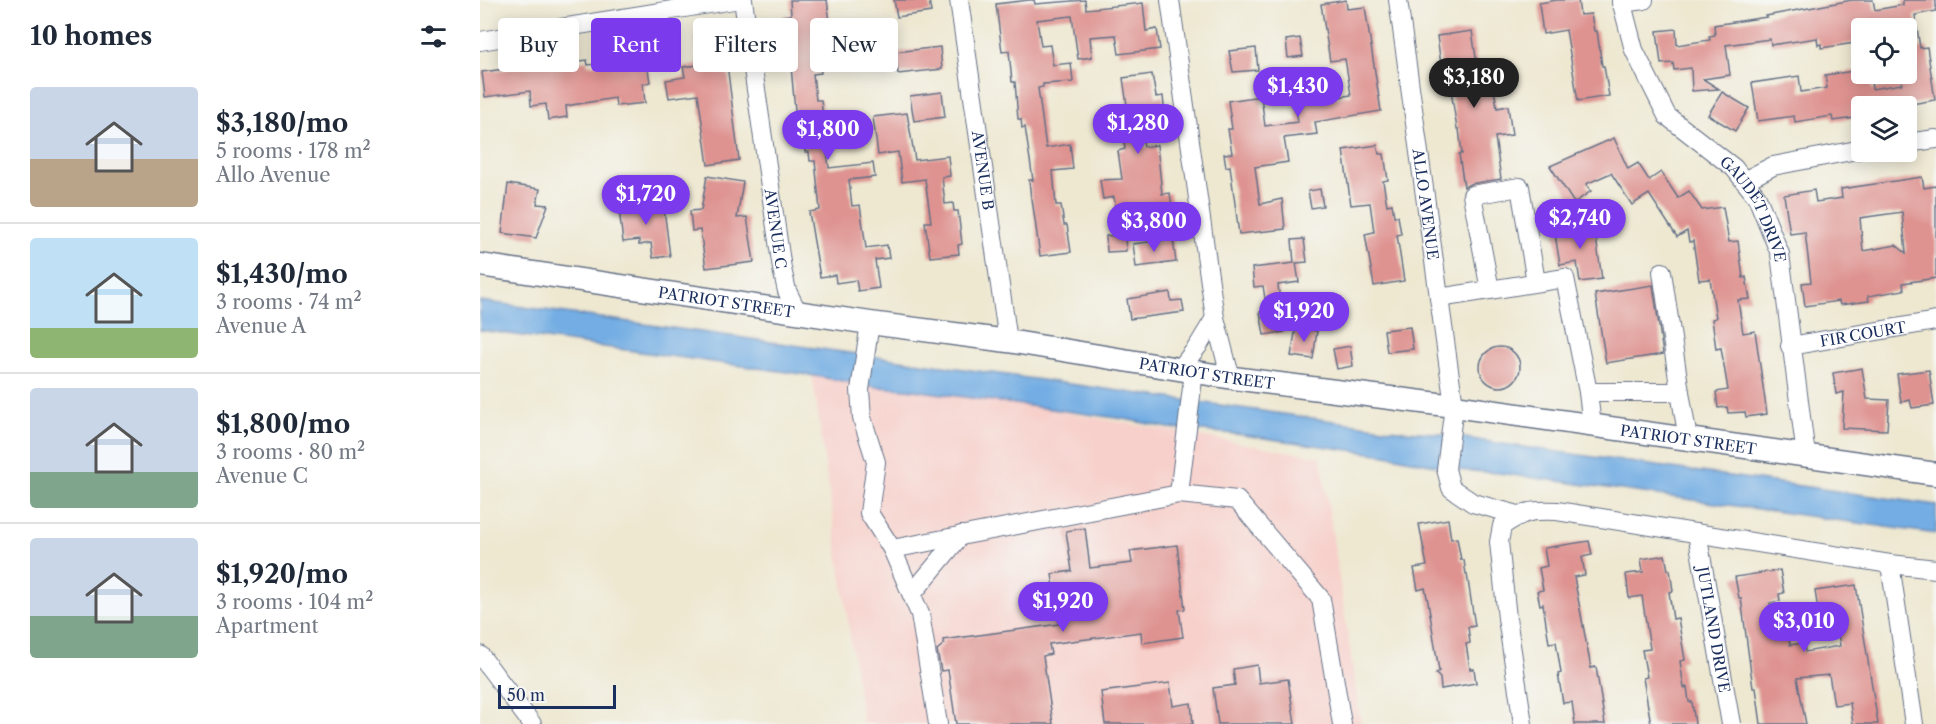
<!DOCTYPE html>
<html lang="en">
<head>
<meta charset="utf-8">
<style>
	:root { --surface:#fff; --page:#f2f2f3; --text:#1f2937; --muted:#747a83; --line:#e0e1e3; --accent:#7c3aed }
	body { margin:0; font-family:"Libre Caslon Text",serif; background:var(--page); color:var(--text); height:100vh; display:flex; flex-direction:column; font-size:22px; white-space:nowrap }
	* { box-sizing:border-box; margin:0 }
	p { font-size:20px; color:var(--muted) }
	.icon { flex:none; width:33px; height:33px; fill:none; stroke:currentColor; stroke-width:2; stroke-linecap:round; stroke-linejoin:round }
	.map { position:relative; flex:1; overflow:hidden }
	.panel { display:flex; flex-direction:column; background:var(--surface); width:480px }
	.panel>* { flex:none }
	.guide { position:absolute; left:18px; top:18px; width:570px; height:54px; display:flex; gap:12px }
	.tools { position:absolute; left:1371px; top:18px; display:grid; gap:12px }
	.tools a { display:grid; place-items:center; width:66px; height:66px; border-radius:6px; background:var(--surface); box-shadow:0 3px 15px #0003; font-size:30px }
	.scale { position:absolute; left:18px; bottom:15px; width:118px; box-sizing:border-box; padding-left:6px; border:3px solid #1b2f5e; border-top:0; font-size:16px; line-height:21px; white-space:nowrap; color:#1b2f5e; -webkit-text-stroke:4px #f6f6f2; paint-order:stroke }
	.price { position:absolute; translate:-50% -51px; padding:0 14px; border-radius:21px; background:var(--accent); color:#fff; font-size:20px; line-height:39px; filter:drop-shadow(0 2px 3px #0008) }
	.price::after { content:''; position:absolute; left:50%; top:36px; width:18px; height:14px; margin-left:-9px; background:inherit; clip-path:polygon(0 0,100% 0,50% 100%) }
	.price.current { background:#222; color:#fff }
	ul { padding:0; list-style:none }
	li { display:flex; align-items:center; gap:18px; height:150px; padding:0 30px }
	li+li { border-top:2px solid var(--line) }
	li span { display:grid; place-items:center; flex:none; width:168px; height:120px; border-radius:6px; color:#555 }
	li>.icon { margin-inline-start:auto }
	span .icon { width:72px; height:72px; fill:#fffc; stroke-width:1 }
	li b { font-size:26px }
	h2 { display:flex; justify-content:space-between; align-items:center; height:72px; padding:0 30px; font-size:26px }
	.pill { padding:0 21px; border-radius:6px; background:var(--surface); box-shadow:0 3px 15px #0003; font-size:21px; line-height:54px }
	.pill.current { background:var(--accent); color:#fff }
	main { display:flex; flex:1; min-height:0 }
	.map>svg:first-child { display:block }
</style>
</head>
<body>
<main>
<section class="panel">
<h2>10 homes<svg class="icon" aria-label="filters" viewBox="0 0 24 24"><path d="M4 7h16M4 17h16"/><circle cx="9" cy="7" r="2"/><circle cx="15" cy="17" r="2"/></svg></h2>
<ul>
<li><span style="background:linear-gradient(#c9d6e8 60%,#b9a48a 0)"><svg class="icon" aria-label="home" viewBox="0 0 24 24"><path d="M3 11l9-7 9 7M6 9v11h12V9"/></svg></span><div><b>$3,180/mo</b><p>5 rooms · 178 m²</p><p>Allo Avenue</p></div></li>
<li><span style="background:linear-gradient(#bfe0f5 75%,#8fb573 0)"><svg class="icon" aria-label="home" viewBox="0 0 24 24"><path d="M3 11l9-7 9 7M6 9v11h12V9"/></svg></span><div><b>$1,430/mo</b><p>3 rooms · 74 m²</p><p>Avenue A</p></div></li>
<li><span style="background:linear-gradient(#c9d6e8 70%,#7fa58c 0)"><svg class="icon" aria-label="home" viewBox="0 0 24 24"><path d="M3 11l9-7 9 7M6 9v11h12V9"/></svg></span><div><b>$1,800/mo</b><p>3 rooms · 80 m²</p><p>Avenue C</p></div></li>
<li><span style="background:linear-gradient(#c9d6e8 65%,#7fa58c 0)"><svg class="icon" aria-label="home" viewBox="0 0 24 24"><path d="M3 11l9-7 9 7M6 9v11h12V9"/></svg></span><div><b>$1,920/mo</b><p>3 rooms · 104 m²</p><p>Apartment</p></div></li>
</ul>
</section>
<div class="map">
<svg width="1456" height="724" viewBox="0 0 1456 724">
	<rect width="100%" height="100%" fill="#f6f6f2"/>
	<filter id="ink" filterUnits="userSpaceOnUse"><feTurbulence type="fractalNoise" baseFrequency=".0167" numOctaves="2"/><feDisplacementMap in="SourceGraphic" scale="12" xChannelSelector="R" yChannelSelector="G"/><feConvolveMatrix kernelMatrix="1 2 1 2 8 2 1 2 1" color-interpolation-filters="sRGB"/></filter>
	<filter id="wash" filterUnits="userSpaceOnUse"><feTurbulence type="fractalNoise" baseFrequency=".008" numOctaves="4" result="noise"/><feDisplacementMap in="SourceGraphic" scale="24" xChannelSelector="R" yChannelSelector="G"/><feGaussianBlur stdDeviation="1.35" result="paint"/><feColorMatrix in="noise" values="0 0 0 0 0 0 0 0 0 0 0 0 0 0 0 0 0 1.4 0 .05"/><feComposite in="paint" operator="in"/></filter>
	<g filter="url(#wash)">
		<rect width="100%" height="100%" fill="#eee8d1"/>
		<polygon fill="#f7d0cb" points="331,368 841,457 881,724 383,724"/>
		<polygon fill="#73ade3" stroke="#476ea0" stroke-width="1.5" points="0,301 925,431 954,433 1035,446 1456,505 1456,534 1019,473 977,470 912,456 755,434 689,428 644,419 427,389 397,387 329,375 0,330"/>
		<g id="blocks">
			<g fill="#de9390" fill-rule="evenodd">
				<polygon points="310,0 347,0 351,29 336,30 341,73 333,74 336,100 341,100 349,168 393,163 395,177 369,180 372,206 380,205 386,248 407,245 409,258 395,260 399,288 378,291 376,280 356,283 355,275 340,277 329,212 340,210 335,161 330,161 329,152 325,152 321,120 316,121 308,34 305,34 303,16 311,15"/>
				<polygon points="414,0 449,0 451,12 417,17"/>
				<polygon points="549,0 554,0 555,4 605,0 606,9 663,3 666,31 677,29 680,49 639,54 636,35 610,37 612,57 598,59 592,16 557,20 561,46 570,45 573,65 591,63 593,82 563,84 563,87 558,88 566,148 590,144 593,169 573,171 576,205 581,205 584,225 587,225 591,252 560,256 552,199 551,199 549,180 553,180 545,127 542,128 541,119 538,119 535,82 532,82 529,51 522,52 516,4"/>
				<polygon points="866,0 867,9 885,7 901,111 835,122 837,134 804,138 808,162 775,167 780,204 802,199 805,229 759,234 750,166 746,167 744,154 752,153 748,129 752,129 748,101 781,96 785,126 818,122 814,98 831,95 832,101 871,95 865,59 850,61 841,4"/>
				<polygon points="1077,0 1098,0 1100,15 1111,14 1114,31 1117,31 1122,66 1124,66 1129,96 1098,101 1086,30 1063,34 1059,3"/>
				<polygon points="1372,0 1393,0 1395,10 1423,5 1423,0 1456,0 1456,11 1435,15 1440,48 1447,47 1455,100 1420,106 1382,106 1382,117 1353,121 1352,116 1315,122 1314,116 1278,121 1272,83 1319,76 1321,92 1347,88 1345,75 1382,70 1382,74 1390,74 1392,89 1422,84 1420,74 1426,74 1426,28 1382,28 1382,42 1341,48 1341,44 1338,45 1337,38 1291,45 1290,39 1246,45 1250,75 1223,79 1239,89 1212,91 1211,68 1194,70 1193,63 1181,64 1177,31 1196,29 1197,45 1230,40 1229,36 1235,35 1234,25 1287,17 1286,16"/>
				<polygon points="400,30 402,42 387,45 384,32"/>
				<polygon points="992,31 998,71 1011,69 1017,108 1028,106 1032,135 1015,137 1021,179 990,184 984,187 979,154 982,154 979,129 977,129 968,71 962,72 957,36"/>
				<polygon points="243,32 259,160 228,165 218,94 189,98 186,80 205,77 203,67 218,65 215,35"/>
				<polygon points="820,38 823,56 808,58 806,40"/>
				<polygon points="460,47 462,69 418,74 417,64 407,65 406,53"/>
				<polygon points="776,48 778,70 753,72 749,51"/>
				<polygon points="166,58 170,82 163,84 165,103 136,106 135,98 86,106 87,117 68,120 66,104 51,106 50,91 5,97 2,72 80,62 81,64 107,60 108,65"/>
				<polygon points="672,74 676,97 683,96 685,116 660,119 664,147 677,145 682,194 690,193 692,207 666,211 667,214 637,219 634,197 623,199 620,180 642,179 638,151 645,149 641,120 649,119 643,78"/>
				<polygon points="462,92 465,117 434,121 430,96"/>
				<polygon points="1242,92 1269,108 1255,131 1228,115"/>
				<polygon points="427,113 435,160 468,156 470,176 462,177 465,204 473,203 474,211 478,211 482,244 478,245 479,254 450,257 445,222 451,222 445,179 422,182 418,152 398,155 393,117"/>
				<polygon points="1134,138 1148,169 1158,163 1169,180 1181,172 1198,198 1209,191 1222,210 1243,207 1249,242 1258,241 1263,278 1266,277 1270,299 1258,300 1263,333 1275,331 1287,414 1266,417 1265,412 1248,413 1247,407 1238,408 1236,392 1248,390 1241,348 1236,349 1232,319 1236,318 1230,279 1219,280 1213,241 1209,242 1207,231 1197,237 1169,194 1152,205 1131,173 1106,184 1111,191 1094,203 1070,166"/>
				<polygon points="897,145 899,154 904,154 908,180 903,181 907,205 912,204 914,216 918,216 921,234 917,235 924,281 894,286 885,234 894,232 890,203 871,205 863,150"/>
				<polygon points="227,176 263,182 257,218 267,217 274,262 226,268 220,230 212,231 210,211 221,210"/>
				<path d="M1442 177 1444 188 1456 186V278L1423 283 1424 290 1388 296 1389 301 1360 305 1359 301 1325 306 1322 283 1331 282 1325 232 1310 234 1304 195 1334 190 1336 202 1362 198 1361 189ZM1422 212 1426 253 1416 245 1383 251 1380 218Z"/>
				<polygon points="28,184 60,189 57,204 68,205 56,238 22,233"/>
				<polygon points="840,189 843,206 831,208 828,191"/>
				<polygon points="177,195 178,202 183,201 190,256 173,258 171,243 159,245 159,240 143,242 139,209 165,203 164,197"/>
				<polygon points="1090,220 1114,224 1122,279 1100,282 1097,262 1080,265 1075,234 1088,231"/>
				<polygon points="645,235 646,251 627,252 626,236"/>
				<polygon points="693,239 696,262 656,267 653,244"/>
				<polygon points="824,239 827,262 816,263 819,282 798,285 804,332 784,335 780,312 787,311 783,286 774,287 772,268 814,263 812,240"/>
				<polygon points="1173,285 1183,354 1126,363 1115,294"/>
				<polygon points="690,292 691,301 702,300 704,312 650,319 647,299"/>
				<polygon points="816,327 837,331 833,359 811,356"/>
				<polygon points="930,327 933,349 907,352 904,330"/>
				<polygon points="870,346 873,366 857,369 853,349"/>
				<circle cx="1020" cy="367" r="20"/>
				<polygon points="1382,368 1387,399 1409,400 1407,430 1362,428 1364,392 1356,394 1353,373"/>
				<polygon points="1449,370 1454,405 1432,408 1430,400 1421,402 1417,374"/>
				<polygon points="968,519 971,539 977,538 981,560 984,560 986,574 987,574 995,626 988,627 990,643 986,644 990,669 994,669 996,683 961,689 960,678 956,674 959,671 948,602 945,588 938,590 934,568 947,566 939,524"/>
				<polygon points="605,528 610,568 652,563 650,551 697,545 705,609 699,610 703,637 662,643 661,632 569,644 571,654 563,656 573,724 476,724 468,670 461,671 457,650 464,644 463,640 579,624 572,574 592,571 586,531"/>
				<polygon points="1109,541 1112,555 1102,557 1105,575 1094,577 1111,668 1116,667 1125,724 1095,724 1092,702 1083,703 1078,674 1081,673 1076,642 1069,643 1063,604 1060,605 1057,591 1063,590 1059,568 1067,566 1064,548"/>
				<polygon points="1185,555 1188,570 1190,570 1193,591 1189,592 1193,619 1198,618 1205,660 1200,661 1204,688 1207,687 1209,702 1212,702 1215,724 1171,724 1163,678 1167,677 1162,650 1170,649 1162,596 1149,598 1146,574 1163,572 1161,559"/>
				<polygon points="1300,570 1304,593 1299,594 1300,601 1290,603 1293,626 1307,624 1310,645 1324,643 1325,652 1360,646 1355,614 1339,616 1335,591 1376,585 1398,724 1373,724 1370,703 1354,705 1349,675 1317,678 1326,724 1281,724 1276,688 1273,688 1261,598 1259,598 1255,577"/>
				<polygon points="777,665 779,683 808,679 815,724 738,724 733,688 755,685 753,669"/>
				<polygon points="690,683 693,706 711,703 713,724 625,724 621,692"/>
			</g>
		</g>
	</g>
	<g filter="url(#ink)">
		<use href="#blocks" fill-opacity="0" stroke="#657086" stroke-width="1.5"/>
		<g fill="none" stroke-linecap="round" stroke-linejoin="round">
			<defs>
				<g id="minor">
					<path id="s1" d="M263 0 302 269 307 291 317 311"/>
					<path id="s2" d="M479 0 528 341"/>
					<polyline points="690,0 735,318 748,368 753,378"/>
					<path id="s3" d="M918 0 974 406 966 469 971 488 993 503 1038 515"/>
					<path id="s4" d="M1141 0 1154 50 1187 116 1254 168 1277 197 1300 254 1326 456"/>
					<polyline points="1141,3 1164,0"/>
					<polyline points="0,41 254,0"/>
					<polyline points="1426,143 1456,139"/>
					<polyline points="1264,181 1293,166 1382,149"/>
					<polyline points="1182,272 1200,392"/>
					<polyline points="1010,290 992,195 1040,187 1056,282"/>
					<polyline points="959,298 1085,278 1108,392 1112,426"/>
					<polyline points="390,323 380,390 382,418 396,462 389,513 412,549 440,614 458,724"/>
					<path id="s5" d="M1310 346 1456 321"/>
					<polyline points="700,369 718,346 735,318"/>
					<polyline points="1108,392 1200,392 1208,439"/>
					<polyline points="699,494 714,371"/>
					<path id="s6" d="M1217 533 1251 724"/>
					<polyline points="412,549 699,494 757,500 841,599 862,724"/>
					<polyline points="1410,564 1434,724"/>
					<polyline points="432,594 481,535"/>
					<polyline points="0,655 52,724"/>
					<path d="M1043 724 1027 618 1019 542 1022 526C1044 511 1050 510 1077 511L1410 564 1456 569"/>
				</g>
				<g id="major">
					<path id="s7" d="M0 265 390 323 528 341 753 378 974 406 1456 474"/>
				</g>
			</defs>
			<use href="#minor" stroke="#657086" stroke-width="20"/>
			<use href="#major" stroke="#657086" stroke-width="25"/>
			<use href="#minor" stroke="#fff" stroke-width="18"/>
			<use href="#major" stroke="#fff" stroke-width="22"/>
		</g>
	</g>
	<g text-anchor="middle" dominant-baseline="central" stroke-width="5" stroke-linejoin="round" paint-order="stroke">
		<g font-size="15" fill="#1b2f5e" stroke="#f6f6f2">
			<text stroke="none"><textPath href="#s2" startOffset="172">AVENUE B</textPath></text>
			<text stroke="none"><textPath href="#s3" startOffset="206">ALLO AVENUE</textPath></text>
			<text stroke="none"><textPath href="#s4" startOffset="256">GAUDET DRIVE</textPath></text>
			<text stroke="none"><textPath href="#s1" startOffset="231">AVENUE C</textPath></text>
			<text stroke="none"><textPath href="#s7" startOffset="249">PATRIOT STREET</textPath></text>
			<text stroke="none"><textPath href="#s5" startOffset="74">FIR COURT</textPath></text>
			<text stroke="none"><textPath href="#s7" startOffset="735">PATRIOT STREET</textPath></text>
			<text stroke="none"><textPath href="#s7" startOffset="1221">PATRIOT STREET</textPath></text>
			<text stroke="none"><textPath href="#s6" startOffset="98">JUTLAND DRIVE</textPath></text>
		</g>
	</g>
</svg>
<div class="tools">
<a><svg class="icon" aria-label="locate" viewBox="0 0 24 24"><circle cx="12" cy="12" r="6"/><path d="M12 2v4M12 18v4M2 12h4M18 12h4"/></svg></a>
<a><svg class="icon" aria-label="layers" viewBox="0 0 24 24"><path d="M12 4l9 5-9 5-9-5zM3 14l9 5 9-5"/></svg></a>
</div>
<div class="scale">50 m</div>
<b class="price current" style="left:994px;top:109px">$3,180</b>
<b class="price" style="left:818px;top:118px">$1,430</b>
<b class="price" style="left:658px;top:155px">$1,280</b>
<b class="price" style="left:348px;top:161px">$1,800</b>
<b class="price" style="left:166px;top:226px">$1,720</b>
<b class="price" style="left:1100px;top:250px">$2,740</b>
<b class="price" style="left:674px;top:253px">$3,800</b>
<b class="price" style="left:824px;top:343px">$1,920</b>
<b class="price" style="left:583px;top:633px">$1,920</b>
<b class="price" style="left:1324px;top:653px">$3,010</b>
<div class="guide">
<a class="pill">Buy</a>
<a class="pill current">Rent</a>
<a class="pill">Filters</a>
<a class="pill">New</a>
</div>
</div>
</main>
</body>
</html>
